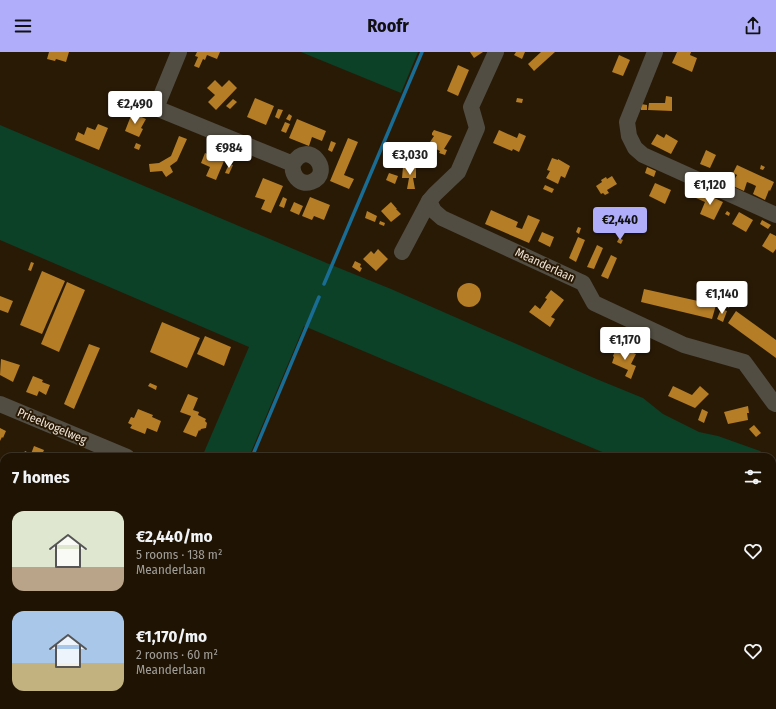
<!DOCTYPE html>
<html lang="en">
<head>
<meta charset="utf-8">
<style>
	:root { --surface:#1f1404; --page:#2c2113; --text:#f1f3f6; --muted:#a19e9a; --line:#3c3326; --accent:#b0aefa }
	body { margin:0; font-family:"Fira Sans Condensed",sans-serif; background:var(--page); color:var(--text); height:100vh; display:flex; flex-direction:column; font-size:15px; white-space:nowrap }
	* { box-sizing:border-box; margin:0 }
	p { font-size:13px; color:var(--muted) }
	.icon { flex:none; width:22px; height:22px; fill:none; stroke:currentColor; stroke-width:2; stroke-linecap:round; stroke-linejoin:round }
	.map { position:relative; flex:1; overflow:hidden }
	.panel { position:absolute; left:0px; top:401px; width:776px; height:256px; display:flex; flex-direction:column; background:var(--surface); border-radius:12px 12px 0 0; box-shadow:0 1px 3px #0004,0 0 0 1px var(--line) }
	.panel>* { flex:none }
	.price { position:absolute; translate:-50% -34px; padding:0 9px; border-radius:4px; background:#fff; color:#222; font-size:13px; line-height:26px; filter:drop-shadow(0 1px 2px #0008) }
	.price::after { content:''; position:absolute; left:50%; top:24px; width:12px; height:9px; margin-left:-6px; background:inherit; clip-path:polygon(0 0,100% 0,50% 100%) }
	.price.selected { background:var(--accent); color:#111 }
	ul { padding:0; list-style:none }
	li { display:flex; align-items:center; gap:12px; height:100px; padding:0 12px }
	li span { display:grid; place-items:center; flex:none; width:112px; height:80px; border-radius:12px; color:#555 }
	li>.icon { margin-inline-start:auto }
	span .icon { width:48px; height:48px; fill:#fffc; stroke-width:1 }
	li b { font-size:17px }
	h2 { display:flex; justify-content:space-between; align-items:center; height:48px; padding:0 12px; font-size:17px }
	header { display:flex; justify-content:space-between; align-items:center; height:52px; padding:0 12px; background:var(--accent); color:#111; font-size:18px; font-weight:700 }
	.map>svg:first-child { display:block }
</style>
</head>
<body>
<header><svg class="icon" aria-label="menu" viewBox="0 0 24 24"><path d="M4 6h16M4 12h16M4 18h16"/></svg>Roofr<svg class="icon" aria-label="share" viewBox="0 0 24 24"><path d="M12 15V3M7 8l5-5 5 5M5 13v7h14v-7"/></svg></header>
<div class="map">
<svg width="776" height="657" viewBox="0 0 776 657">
	<rect width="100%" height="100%" fill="#291a06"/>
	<g fill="#0c4027">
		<polygon points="301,0 418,0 401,41"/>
		<polygon points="0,73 329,212 391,237 594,326 643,346 663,362 699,380 718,384 760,399 769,405 614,405 304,274 249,405 202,405 249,295 0,188"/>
		<polygon points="772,407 776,409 776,473 772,472"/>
		<polygon points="0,599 4,600 4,630 0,628"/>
		<polygon points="0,637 4,639 4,653 36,653 46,657 0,657"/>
		<polygon points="58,653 146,653 144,657 67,657"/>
		<polygon points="385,653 744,653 753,657 395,657"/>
	</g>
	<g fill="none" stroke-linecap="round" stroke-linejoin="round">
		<g stroke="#196c93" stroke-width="3.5">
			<polyline points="324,232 422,0"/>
			<polyline points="252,405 319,245"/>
			<polyline points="147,657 149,653"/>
		</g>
	</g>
	<g fill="#b57d25">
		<polygon points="49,0 69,0 66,10 56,7 55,9 47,7"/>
		<polygon points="197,0 220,0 217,7 207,3 205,8 203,7 199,16 194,14 198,5 195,4"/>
		<polygon points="470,0 483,0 474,6"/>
		<polygon points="516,0 525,0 522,7 514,3"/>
		<polygon points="541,0 555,0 534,19 528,12"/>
		<polygon points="677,0 691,0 690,3 697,6 692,20 672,11"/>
		<polygon points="619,3 630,8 623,24 612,20"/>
		<polygon points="458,13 469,18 458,44 447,39"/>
		<polygon points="215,28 222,35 229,28 237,36 216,58 208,50 215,43 207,36"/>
		<polygon points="666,44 672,45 672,59 648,58 649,51 665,51"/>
		<polygon points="255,46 274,54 266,73 247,65"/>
		<polygon points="517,46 523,47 522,51 516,50"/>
		<polygon points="233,47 237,50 230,57 226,54"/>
		<polygon points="641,52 647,53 647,58 641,58"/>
		<polygon points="278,57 283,58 279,67 275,65"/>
		<polygon points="132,61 146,67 141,76 143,77 139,85 125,79"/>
		<polygon points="289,62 292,64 290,69 286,67"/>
		<polygon points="297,67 326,79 322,89 312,85 309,94 289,86"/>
		<polygon points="285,70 290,72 286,81 281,79"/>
		<polygon points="98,72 108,76 99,98 75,88 78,80 84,83 87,75 95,78"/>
		<polygon points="434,78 452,84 444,97 447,98 445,103 439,101 440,99 436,97 435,100 426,96 434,84 432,83 432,81"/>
		<polygon points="499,78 517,86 519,81 526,84 519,100 513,97 512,99 493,91"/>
		<polygon points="657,82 664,86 666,82 678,89 671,102 651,92"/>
		<polygon points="179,84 187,87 177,109 170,114 173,120 166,125 162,119 150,120 149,112 159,111 171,104"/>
		<polygon points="348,86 358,90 344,123 354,127 349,137 330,129"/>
		<polygon points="331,89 336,91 332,100 328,98"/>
		<polygon points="136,91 141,93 139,98 134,96"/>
		<polygon points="416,94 424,97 422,101 415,98"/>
		<polygon points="706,98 716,103 710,116 700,112"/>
		<polygon points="205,101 224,109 216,128 206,124 210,115 201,111"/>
		<polygon points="552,106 558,108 558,107 570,114 565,126 561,124 558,132 546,126 550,119 547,118"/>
		<polygon points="229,112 233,113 229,122 225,121"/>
		<polygon points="737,113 774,130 770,139 769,138 765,148 753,142 756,134 752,132 747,130 744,139 731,133 737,123 733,121"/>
		<polygon points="761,113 765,115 763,118 760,117"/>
		<polygon points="403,115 416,115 416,126 413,126 415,137 407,137 409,126 402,126"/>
		<polygon points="647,115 656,119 654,125 645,121"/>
		<polygon points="389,121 398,124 395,132 386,128"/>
		<polygon points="612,124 617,132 607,138 609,141 605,143 603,141 601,142 596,134 602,130 601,128 606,125 607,127"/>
		<polygon points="263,126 283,134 271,161 261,157 265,148 255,145"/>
		<polygon points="655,131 671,138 665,152 649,144"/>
		<polygon points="545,133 554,137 552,141 543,137"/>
		<polygon points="699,139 723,150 714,168 700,162 705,150 696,146"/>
		<polygon points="283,145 287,147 284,156 279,154"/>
		<polygon points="310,145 330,153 324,168 314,164 312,168 302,164"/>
		<polygon points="294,150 303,154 299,163 290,159"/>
		<polygon points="391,150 397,157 396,157 401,162 391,170 381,159"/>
		<polygon points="491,158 518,170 516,175 522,177 528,163 540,168 529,191 485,172"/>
		<polygon points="367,159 377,164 375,170 365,166"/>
		<polygon points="727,159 730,161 729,164 725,162"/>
		<polygon points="739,160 753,168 746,180 732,172"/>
		<polygon points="762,168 771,173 768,177 760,172"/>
		<polygon points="380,169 385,171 384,174 379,172"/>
		<polygon points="578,175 581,176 579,182 576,180"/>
		<polygon points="542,180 554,185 550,195 538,189"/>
		<polygon points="770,181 776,184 776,197 773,201 762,194"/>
		<polygon points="578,185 585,188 576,210 569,206"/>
		<polygon points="619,186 623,188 621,192 617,190"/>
		<polygon points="597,193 603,196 594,217 587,215"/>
		<polygon points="378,197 388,207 376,219 363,207 371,199 374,202"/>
		<polygon points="611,203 617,206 608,227 601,224"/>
		<polygon points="355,209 361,212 360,215 362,216 360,220 352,215"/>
		<polygon points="31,210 34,211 31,219 28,218"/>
		<polygon points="42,219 65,229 42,282 20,273"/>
		<polygon points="67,230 85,238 59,300 41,292"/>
		<circle cx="469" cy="243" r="12"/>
		<polygon points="644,237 716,253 712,267 641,250"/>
		<polygon points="551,238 564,248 551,265 555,267 550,275 529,260 535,253 540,257 547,247 545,246"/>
		<polygon points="0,244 13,249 8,261 0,258"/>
		<polygon points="725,251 730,253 729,256 724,253"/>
		<polygon points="721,257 727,259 723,270 717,267"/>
		<polygon points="736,259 776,288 776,306 728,271"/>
		<polygon points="162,270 200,286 187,316 150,300"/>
		<polygon points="205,284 231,295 224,314 197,302"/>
		<polygon points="89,292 100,296 74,357 64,352"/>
		<polygon points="617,294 636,302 631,312 636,314 631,327 625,324 628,318 612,311 614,305 613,304"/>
		<polygon points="1,307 20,313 13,330 0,323"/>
		<polygon points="33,324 43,328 42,330 50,333 46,343 39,339 37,344 26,340"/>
		<polygon points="150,331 157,334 156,338 148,334"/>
		<polygon points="673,334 692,343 700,334 709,342 695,356 668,344"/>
		<polygon points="188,342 198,346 193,358 199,360 198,363 206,367 205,369 207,371 206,376 201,377 200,379 199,378 196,385 183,380 191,364 180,360"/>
		<polygon points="748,354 749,361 747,361 748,368 728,372 724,360"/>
		<polygon points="138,357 153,363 152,365 161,369 157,380 147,376 145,382 130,376 132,373 128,371 131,365 134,366"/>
		<polygon points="702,357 708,360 704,371 698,368"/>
		<polygon points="754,373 761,381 756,385 749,377"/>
		<polygon points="0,376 6,379 3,386 2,385 0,389"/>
		<polygon points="34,394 44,398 41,405 22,405 25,399 31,402"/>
		<polygon points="0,463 4,464 4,476 3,475 0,481"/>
		<polygon points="0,502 4,504 4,515 0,514"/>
		<polygon points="1,545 4,546 4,561 0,571 0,548"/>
		<polygon points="214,653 220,656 226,657 213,657"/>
		<polygon points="234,653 236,653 242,656 241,657 232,657"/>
		<polygon points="247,653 253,653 251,657 246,656"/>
		<polygon points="319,653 324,653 322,657 317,657"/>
		<polygon points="326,653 335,657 324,657"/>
	</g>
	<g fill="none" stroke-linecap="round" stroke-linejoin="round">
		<g stroke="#514d42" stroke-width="16">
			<polyline points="655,0 627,70 629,84 635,96 643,103 776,163"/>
			<path d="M134 47 293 112C307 85 336 121 311 130 299 134 291 122 293 112"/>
			<polyline points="156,56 179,0"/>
			<polyline points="429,149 434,159 442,166 583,231 594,251 684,293 744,310 774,351 776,352"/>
			<polyline points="402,200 429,149 435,142 458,120 477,76 471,55 496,0"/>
			<polyline points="0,352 127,405"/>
			<polyline points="0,634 4,636"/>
			<polyline points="44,653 53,657"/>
		</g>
	</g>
	<g text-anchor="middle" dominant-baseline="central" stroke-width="4" stroke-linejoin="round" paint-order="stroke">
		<g font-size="12" fill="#f0e5d9" stroke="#291a06">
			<text transform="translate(545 213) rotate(25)">Meanderlaan</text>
			<text transform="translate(52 374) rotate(23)">Prieelvogelweg</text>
		</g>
	</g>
</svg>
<b class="price" style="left:135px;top:73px">€2,490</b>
<b class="price" style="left:229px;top:117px">€984</b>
<b class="price" style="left:410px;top:124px">€3,030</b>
<b class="price" style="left:710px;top:154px">€1,120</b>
<b class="price selected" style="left:620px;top:189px">€2,440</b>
<b class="price" style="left:722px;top:263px">€1,140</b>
<b class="price" style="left:625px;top:309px">€1,170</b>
<section class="panel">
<h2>7 homes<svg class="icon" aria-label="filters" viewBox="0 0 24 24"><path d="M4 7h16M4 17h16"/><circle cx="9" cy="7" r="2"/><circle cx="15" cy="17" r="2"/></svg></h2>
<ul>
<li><span style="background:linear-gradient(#dfe7d0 70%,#b9a48a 0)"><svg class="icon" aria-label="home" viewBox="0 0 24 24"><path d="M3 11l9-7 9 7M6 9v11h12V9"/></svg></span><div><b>€2,440/mo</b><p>5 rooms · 138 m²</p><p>Meanderlaan</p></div><svg class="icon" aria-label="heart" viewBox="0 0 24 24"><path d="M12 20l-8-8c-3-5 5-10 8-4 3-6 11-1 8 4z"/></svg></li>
<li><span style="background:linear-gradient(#a9c7e8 65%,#c2b280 0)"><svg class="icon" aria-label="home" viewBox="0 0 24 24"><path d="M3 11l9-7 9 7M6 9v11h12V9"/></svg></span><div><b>€1,170/mo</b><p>2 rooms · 60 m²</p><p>Meanderlaan</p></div><svg class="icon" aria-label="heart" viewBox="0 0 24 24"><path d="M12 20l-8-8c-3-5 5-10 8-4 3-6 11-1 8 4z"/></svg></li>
</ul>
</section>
</div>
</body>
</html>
